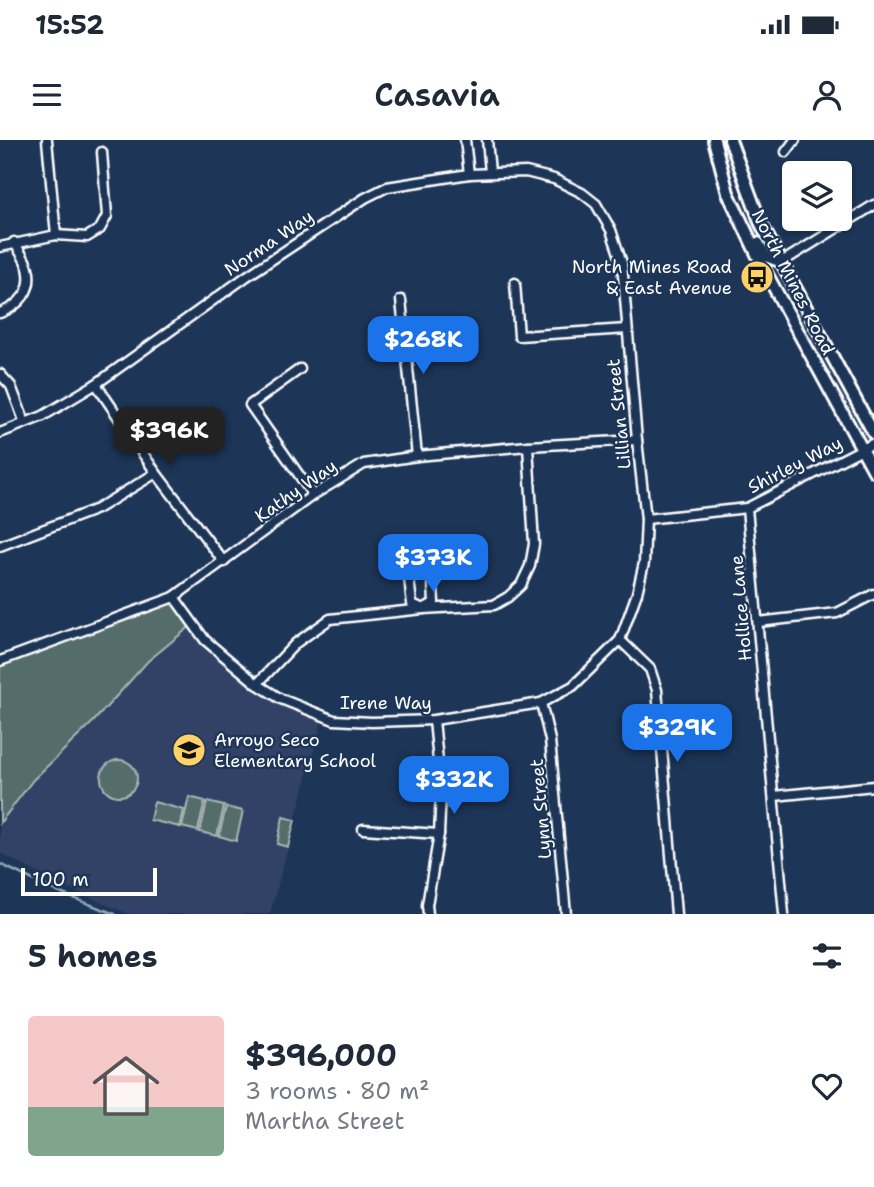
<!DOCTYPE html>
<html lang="en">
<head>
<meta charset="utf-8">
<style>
	:root { --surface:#fff; --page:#f2f2f3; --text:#1f2937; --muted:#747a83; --line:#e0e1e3; --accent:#1a73e8 }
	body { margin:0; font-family:"Shantell Sans",sans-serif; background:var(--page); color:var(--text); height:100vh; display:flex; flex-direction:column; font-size:26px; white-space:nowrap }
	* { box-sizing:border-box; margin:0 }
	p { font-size:23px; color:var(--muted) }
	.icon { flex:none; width:38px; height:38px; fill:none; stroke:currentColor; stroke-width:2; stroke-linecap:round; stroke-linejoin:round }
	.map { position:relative; height:774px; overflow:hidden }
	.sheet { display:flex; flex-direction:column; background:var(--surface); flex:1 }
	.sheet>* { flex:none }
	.tools { position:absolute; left:782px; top:21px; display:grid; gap:14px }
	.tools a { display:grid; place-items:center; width:70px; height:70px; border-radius:7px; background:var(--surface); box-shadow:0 2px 5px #0004; font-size:35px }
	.scale { position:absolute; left:21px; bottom:18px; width:136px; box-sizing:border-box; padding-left:7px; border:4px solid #fff; border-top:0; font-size:19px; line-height:24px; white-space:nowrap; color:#fff; -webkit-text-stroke:5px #1d3557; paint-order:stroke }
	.price { position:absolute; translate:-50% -60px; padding:0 16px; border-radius:14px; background:var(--accent); color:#fff; font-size:23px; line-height:46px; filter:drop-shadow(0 2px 4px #0008) }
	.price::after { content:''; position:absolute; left:50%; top:42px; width:21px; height:16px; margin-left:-10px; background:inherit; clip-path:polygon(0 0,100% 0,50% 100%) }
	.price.on { background:#222; color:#fff }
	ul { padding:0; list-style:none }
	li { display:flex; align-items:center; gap:21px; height:175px; padding:0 28px }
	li+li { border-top:2px solid var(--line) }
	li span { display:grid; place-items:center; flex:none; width:196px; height:140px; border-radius:7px; color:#555 }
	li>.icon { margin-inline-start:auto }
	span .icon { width:84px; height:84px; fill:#fffc; stroke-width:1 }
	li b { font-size:30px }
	h2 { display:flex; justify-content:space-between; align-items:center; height:84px; padding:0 28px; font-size:30px }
	.status { display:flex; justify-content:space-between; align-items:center; height:49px; padding:0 35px; background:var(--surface); direction:ltr }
	.status svg { height:19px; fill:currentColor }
	header { display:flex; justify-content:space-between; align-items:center; height:91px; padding:0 28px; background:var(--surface); font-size:32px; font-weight:600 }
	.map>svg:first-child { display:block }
</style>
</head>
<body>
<div class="status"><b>15:52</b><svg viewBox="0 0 49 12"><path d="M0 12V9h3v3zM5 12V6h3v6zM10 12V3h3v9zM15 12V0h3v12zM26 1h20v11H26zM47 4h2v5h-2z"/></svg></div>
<header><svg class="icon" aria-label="menu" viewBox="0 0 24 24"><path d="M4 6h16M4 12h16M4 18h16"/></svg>Casavia<svg class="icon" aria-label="person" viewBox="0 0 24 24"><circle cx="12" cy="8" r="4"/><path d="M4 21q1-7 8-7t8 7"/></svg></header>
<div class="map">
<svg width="874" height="774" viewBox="0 0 874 774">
	<rect width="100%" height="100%" fill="#1d3557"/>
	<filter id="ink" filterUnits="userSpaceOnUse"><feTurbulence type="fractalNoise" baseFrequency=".0143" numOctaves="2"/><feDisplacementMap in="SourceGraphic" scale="14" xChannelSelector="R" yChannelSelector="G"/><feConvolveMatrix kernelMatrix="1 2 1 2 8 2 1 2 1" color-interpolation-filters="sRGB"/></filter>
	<g filter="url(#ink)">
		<polygon fill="#334366" points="193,484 257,544 323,576 270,774 129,774 63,746 0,713 0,683 33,640 94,581 148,521"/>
		<g fill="#546d6a" stroke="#aab6b4" stroke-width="2">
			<polygon points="174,457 193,484 148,521 94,581 33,640 0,683 0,521"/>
			<circle cx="119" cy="638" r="18"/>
			<polygon points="189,657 205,661 198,691 182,687"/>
			<polygon points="154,662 184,670 180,687 150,680"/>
			<polygon points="207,662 224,666 217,696 200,692"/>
			<polygon points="226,667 243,671 236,701 219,696"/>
			<polygon points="283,677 295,680 288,707 277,704"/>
		</g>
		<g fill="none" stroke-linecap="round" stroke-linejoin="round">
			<polyline stroke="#90a8bb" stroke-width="2.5" points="0,724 60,753 115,774"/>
			<defs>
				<g id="minor">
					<polyline points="47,0 56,95"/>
					<polyline points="465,0 469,34"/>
					<polyline points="487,0 490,32"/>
					<polyline points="786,12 795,0"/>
					<polyline points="0,107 56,95 87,97 100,89 107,76 102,12"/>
					<polyline points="782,122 874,65"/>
					<polyline points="515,143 519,196 627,189"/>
					<polyline points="401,160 417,316"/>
					<path d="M0 173C19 166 34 150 28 128 26 120 19 110 14 102"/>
					<polyline points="300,229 250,265 313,355"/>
					<polyline points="0,234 11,246 25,283"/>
					<polyline points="96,244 156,333 224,422"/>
					<polyline points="0,293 43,276 96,244 247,136 365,58 387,47 469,34 526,32 554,39 582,53 596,64 611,90 622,123 637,300 646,379 644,423 637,453 620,500 573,546 541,563 434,580 372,582 334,580 281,559 257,544 205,500 174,457"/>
					<polyline points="747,368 784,774"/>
					<polyline points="646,379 747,368 874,303"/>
					<polyline points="0,406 97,369 156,333"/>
					<polygon points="417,419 423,419 432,425 434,463 423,469 412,464 408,429"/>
					<polyline points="758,482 837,473 874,454"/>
					<polyline points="620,500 650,529 657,550 676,774"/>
					<polyline points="0,521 174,457 313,355 364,324 417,316 528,306 637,300"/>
					<polyline points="257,544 296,503 330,479 423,469 494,465 508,457 521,445 530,426 534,404 528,306"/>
					<polyline points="541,563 550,600 566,774"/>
					<polyline points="774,656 874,646"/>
					<polyline points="363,689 439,694"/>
					<polyline points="428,774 427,765 439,694 441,652 434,580"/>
				</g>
				<g id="secondary">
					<polyline points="714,0 728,53 765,131 874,331"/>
					<polyline points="730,0 761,84 874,294"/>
					<polyline points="758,103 766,116 782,122"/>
				</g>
			</defs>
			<use href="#minor" stroke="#fff" stroke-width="13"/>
			<use href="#secondary" stroke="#fff" stroke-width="16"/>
			<use href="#minor" stroke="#1d3557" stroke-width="8"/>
			<use href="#secondary" stroke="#1d3557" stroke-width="10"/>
		</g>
	</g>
	<defs>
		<symbol id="bus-disc" viewBox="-11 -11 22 22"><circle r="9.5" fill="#ffd166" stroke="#1d3557"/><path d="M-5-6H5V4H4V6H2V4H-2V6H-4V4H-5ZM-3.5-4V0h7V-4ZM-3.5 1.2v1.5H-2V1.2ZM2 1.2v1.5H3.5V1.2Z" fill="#111"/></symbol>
		<symbol id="school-disc" viewBox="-11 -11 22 22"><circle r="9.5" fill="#ffd166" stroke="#1d3557"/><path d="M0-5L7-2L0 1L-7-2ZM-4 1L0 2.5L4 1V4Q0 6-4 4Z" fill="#111"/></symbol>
	</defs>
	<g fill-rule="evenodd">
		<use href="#bus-disc" x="738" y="118" width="38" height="38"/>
		<use href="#school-disc" x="170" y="591" width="38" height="38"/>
	</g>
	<g text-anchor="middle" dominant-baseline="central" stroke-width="5" stroke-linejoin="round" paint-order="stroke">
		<g font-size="18" fill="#fff" stroke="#1d3557">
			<text transform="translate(269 103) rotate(-34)">Norma Way</text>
			<text transform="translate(793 142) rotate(63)">North Mines Road</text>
			<text transform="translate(619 274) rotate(-96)">Lillian Street</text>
			<text transform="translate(795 325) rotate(-27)">Shirley Way</text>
			<text transform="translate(296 351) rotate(-35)">Kathy Way</text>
			<text transform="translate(741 468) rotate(-95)">Hollice Lane</text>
			<text x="386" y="563">Irene Way</text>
			<text transform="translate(541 669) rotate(-95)">Lynn Street</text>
		</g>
		<g font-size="18" fill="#fff" stroke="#1d3557" text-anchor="end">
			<text x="732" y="127">North Mines Road<tspan x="732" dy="21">&amp; East Avenue</tspan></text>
			<text x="214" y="600" text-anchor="start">Arroyo Seco<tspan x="214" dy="21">Elementary School</tspan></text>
		</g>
	</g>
</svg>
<div class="tools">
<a><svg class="icon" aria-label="layers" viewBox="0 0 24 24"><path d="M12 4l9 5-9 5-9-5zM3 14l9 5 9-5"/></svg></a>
</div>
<div class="scale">100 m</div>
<b class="price" style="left:423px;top:236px">$268K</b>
<b class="price on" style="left:169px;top:327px">$396K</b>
<b class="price" style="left:433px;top:454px">$373K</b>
<b class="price" style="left:677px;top:624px">$329K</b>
<b class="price" style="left:454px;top:676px">$332K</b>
</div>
<section class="sheet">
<h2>5 homes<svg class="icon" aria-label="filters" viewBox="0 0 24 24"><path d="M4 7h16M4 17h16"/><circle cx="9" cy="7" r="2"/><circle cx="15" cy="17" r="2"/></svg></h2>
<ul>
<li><span style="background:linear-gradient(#f6c9c9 65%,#7fa58c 0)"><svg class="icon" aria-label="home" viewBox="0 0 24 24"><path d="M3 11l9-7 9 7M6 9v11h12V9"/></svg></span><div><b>$396,000</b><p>3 rooms · 80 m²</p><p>Martha Street</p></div><svg class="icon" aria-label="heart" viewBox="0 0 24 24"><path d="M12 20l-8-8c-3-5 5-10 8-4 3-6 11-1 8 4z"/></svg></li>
</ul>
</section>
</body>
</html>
